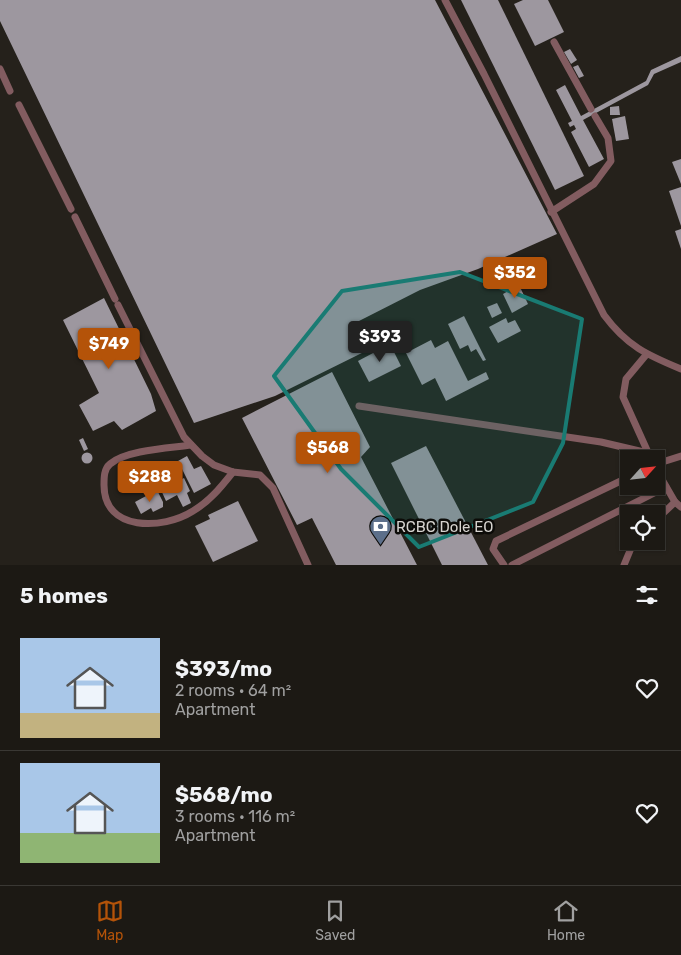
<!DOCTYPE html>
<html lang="en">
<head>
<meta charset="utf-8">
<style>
	:root { --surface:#1c1914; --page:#25221d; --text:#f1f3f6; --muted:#a0a0a0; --line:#3a3834; --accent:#b45309 }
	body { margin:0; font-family:Rubik,sans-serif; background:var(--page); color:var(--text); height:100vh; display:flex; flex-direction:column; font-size:19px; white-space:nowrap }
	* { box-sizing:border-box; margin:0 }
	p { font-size:16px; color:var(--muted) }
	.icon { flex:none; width:28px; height:28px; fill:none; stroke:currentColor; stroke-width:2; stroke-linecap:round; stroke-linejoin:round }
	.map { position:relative; height:565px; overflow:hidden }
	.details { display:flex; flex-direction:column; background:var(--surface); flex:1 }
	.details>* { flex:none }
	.needle { width:32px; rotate:63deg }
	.tools { position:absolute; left:620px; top:450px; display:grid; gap:10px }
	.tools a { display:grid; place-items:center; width:45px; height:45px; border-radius:0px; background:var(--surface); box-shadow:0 1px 4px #0004,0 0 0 1px var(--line); font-size:25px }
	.price { position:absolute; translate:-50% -42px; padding:0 11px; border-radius:5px; background:var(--accent); color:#fff; font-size:16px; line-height:32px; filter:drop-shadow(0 1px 2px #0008) }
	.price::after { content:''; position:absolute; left:50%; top:30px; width:15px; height:11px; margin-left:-8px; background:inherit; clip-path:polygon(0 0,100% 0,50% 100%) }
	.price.active { background:#222; color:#fff }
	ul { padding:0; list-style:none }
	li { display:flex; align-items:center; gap:15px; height:125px; padding:0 20px }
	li+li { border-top:1px solid var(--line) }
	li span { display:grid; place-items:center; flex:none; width:140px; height:100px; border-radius:0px; color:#555 }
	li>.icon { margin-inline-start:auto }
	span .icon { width:60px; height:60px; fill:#fffc; stroke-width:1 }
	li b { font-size:21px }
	h2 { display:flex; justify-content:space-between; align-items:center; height:60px; padding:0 20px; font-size:21px }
	.tabs { display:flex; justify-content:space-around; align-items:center; height:70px; border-top:1px solid var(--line); background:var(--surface); font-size:14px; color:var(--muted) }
	.tabs a { display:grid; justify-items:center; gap:2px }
	.tabs .active { color:var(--accent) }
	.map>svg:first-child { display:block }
</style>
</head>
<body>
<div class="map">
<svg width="681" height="565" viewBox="0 0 681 565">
	<rect width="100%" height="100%" fill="#25211b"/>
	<g fill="#9d979f">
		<polygon points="0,0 435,0 557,234 478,269 420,290 359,321 372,348 275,396 194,423 0,21"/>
		<polygon points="461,0 498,0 584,176 555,190"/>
		<polygon points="523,0 548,0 564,32 535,46 514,4"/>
		<polygon points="570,49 577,60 571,64 564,52"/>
		<polygon points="681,56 681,62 654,74 648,85 583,120 604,159 589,167 571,132 576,129 574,125 570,127 568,123 572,121 556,90 565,85 581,116 646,81 651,70"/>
		<polygon points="578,65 584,76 579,78 573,67"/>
		<polygon points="619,106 620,115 610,115 610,107"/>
		<polygon points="625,116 629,139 616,141 612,119"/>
		<polygon points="681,159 681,184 672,162"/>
		<polygon points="681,187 681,226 669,191"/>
		<polygon points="681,229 681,249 675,231"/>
		<polygon points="519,285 528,304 512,313 503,294"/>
		<polygon points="104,298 151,394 156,411 122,430 114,421 93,431 79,405 99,393 63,320"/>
		<polygon points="497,303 502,313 492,318 487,307"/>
		<polygon points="464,316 486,360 483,361 476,349 471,352 468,345 460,349 448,324"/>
		<polygon points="506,318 508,323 515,320 521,331 498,343 489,327"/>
		<polygon points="431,340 435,348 448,341 468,381 486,372 489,379 446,401 435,378 422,385 406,353"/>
		<polygon points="390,344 401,366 369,382 358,361"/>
		<polygon points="332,372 370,447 361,457 417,565 336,565 312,518 297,525 242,418"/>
		<polygon points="83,438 88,449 84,451 79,440"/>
		<polygon points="426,446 488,565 442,565 391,463"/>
		<circle cx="87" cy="458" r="5.5"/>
		<polygon points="187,456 194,469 201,466 211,484 194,493 178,461"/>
		<polygon points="184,478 190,491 187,493 191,503 183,507 177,495 166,501 161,490"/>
		<polygon points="157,490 163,502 163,507 153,512 151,508 141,514 135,502"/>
		<polygon points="238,501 258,541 213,562 195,526 210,519 208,515"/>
	</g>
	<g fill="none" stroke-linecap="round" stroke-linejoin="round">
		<g stroke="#825c60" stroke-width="7">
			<path d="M445 0 484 74 604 315C627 346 647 355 681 369"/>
			<polyline points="554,42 591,109"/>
			<polyline points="0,69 10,91"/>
			<polyline points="19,105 71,209"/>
			<polyline points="551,212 594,184 611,161 608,138 595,116"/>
			<polyline points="75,217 115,299"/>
			<polyline points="118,305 184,437 202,456 214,465 233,472 260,475 273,488 308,565"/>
			<polyline points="646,355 626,379 623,397 651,459"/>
			<polyline points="359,406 601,442 648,453"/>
			<path d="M191 445C170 448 126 450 110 464 104 469 104 477 104 485 104 532 163 530 193 511 210 501 221 487 233 472"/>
			<polyline points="656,464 681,456"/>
			<polyline points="656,469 675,502 681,507"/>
			<polyline points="656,520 675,502"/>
			<polyline points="504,565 493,549 496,541 629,477"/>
			<polyline points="512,565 666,487"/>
			<polyline points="624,565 634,541"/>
		</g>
	</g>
	<path fill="#197b73" fill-opacity="0.2" stroke="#197b73" stroke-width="4" stroke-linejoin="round" d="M460 272 582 319 563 443 533 502 419 547 341 469 274 376 342 291Z"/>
	<defs>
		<symbol id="bank-pin" viewBox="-11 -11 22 30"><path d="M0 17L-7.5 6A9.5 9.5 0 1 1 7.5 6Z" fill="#5c6f8a" stroke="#0c0b08"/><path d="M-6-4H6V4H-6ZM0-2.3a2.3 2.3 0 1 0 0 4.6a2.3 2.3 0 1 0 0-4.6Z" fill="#fff"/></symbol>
	</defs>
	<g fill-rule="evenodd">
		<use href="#bank-pin" x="368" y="514" width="25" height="34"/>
	</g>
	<g text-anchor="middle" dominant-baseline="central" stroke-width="5" stroke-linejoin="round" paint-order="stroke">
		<g font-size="15" fill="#d6d3cf" stroke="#0c0b08" text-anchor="start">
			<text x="396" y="527">RCBC Dole EO</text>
		</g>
	</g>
</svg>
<div class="tools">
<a><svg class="needle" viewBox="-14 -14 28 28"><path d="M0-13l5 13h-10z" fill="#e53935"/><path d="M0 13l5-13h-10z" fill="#a0a0a0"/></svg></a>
<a><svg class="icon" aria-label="locate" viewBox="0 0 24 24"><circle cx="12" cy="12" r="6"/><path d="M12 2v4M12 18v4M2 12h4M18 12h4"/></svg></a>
</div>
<b class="price" style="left:515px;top:299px">$352</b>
<b class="price active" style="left:380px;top:363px">$393</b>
<b class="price" style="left:109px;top:370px">$749</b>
<b class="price" style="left:328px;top:474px">$568</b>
<b class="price" style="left:150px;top:503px">$288</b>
</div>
<section class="details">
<h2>5 homes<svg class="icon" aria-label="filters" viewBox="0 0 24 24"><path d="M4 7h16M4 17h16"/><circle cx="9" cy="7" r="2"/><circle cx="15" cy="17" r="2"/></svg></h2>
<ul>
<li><span style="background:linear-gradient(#a9c7e8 75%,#c2b280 0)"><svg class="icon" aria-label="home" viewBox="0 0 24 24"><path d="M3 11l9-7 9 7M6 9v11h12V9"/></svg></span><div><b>$393/mo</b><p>2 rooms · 64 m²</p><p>Apartment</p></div><svg class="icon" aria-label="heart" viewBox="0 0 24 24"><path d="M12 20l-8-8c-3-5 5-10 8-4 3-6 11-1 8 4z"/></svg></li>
<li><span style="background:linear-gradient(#a9c7e8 70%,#8fb573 0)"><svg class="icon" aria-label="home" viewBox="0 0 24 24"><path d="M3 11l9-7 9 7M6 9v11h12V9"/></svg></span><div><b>$568/mo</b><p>3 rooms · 116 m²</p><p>Apartment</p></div><svg class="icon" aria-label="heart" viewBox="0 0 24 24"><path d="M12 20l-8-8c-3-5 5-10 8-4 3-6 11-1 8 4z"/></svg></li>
</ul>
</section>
<nav class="tabs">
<a class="active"><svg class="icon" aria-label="map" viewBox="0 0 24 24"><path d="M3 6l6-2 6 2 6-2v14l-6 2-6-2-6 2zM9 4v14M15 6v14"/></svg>Map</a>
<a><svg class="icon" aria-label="saved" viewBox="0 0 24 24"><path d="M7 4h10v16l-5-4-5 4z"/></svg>Saved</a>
<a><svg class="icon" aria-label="home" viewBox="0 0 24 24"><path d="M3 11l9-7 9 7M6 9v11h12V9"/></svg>Home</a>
</nav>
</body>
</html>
